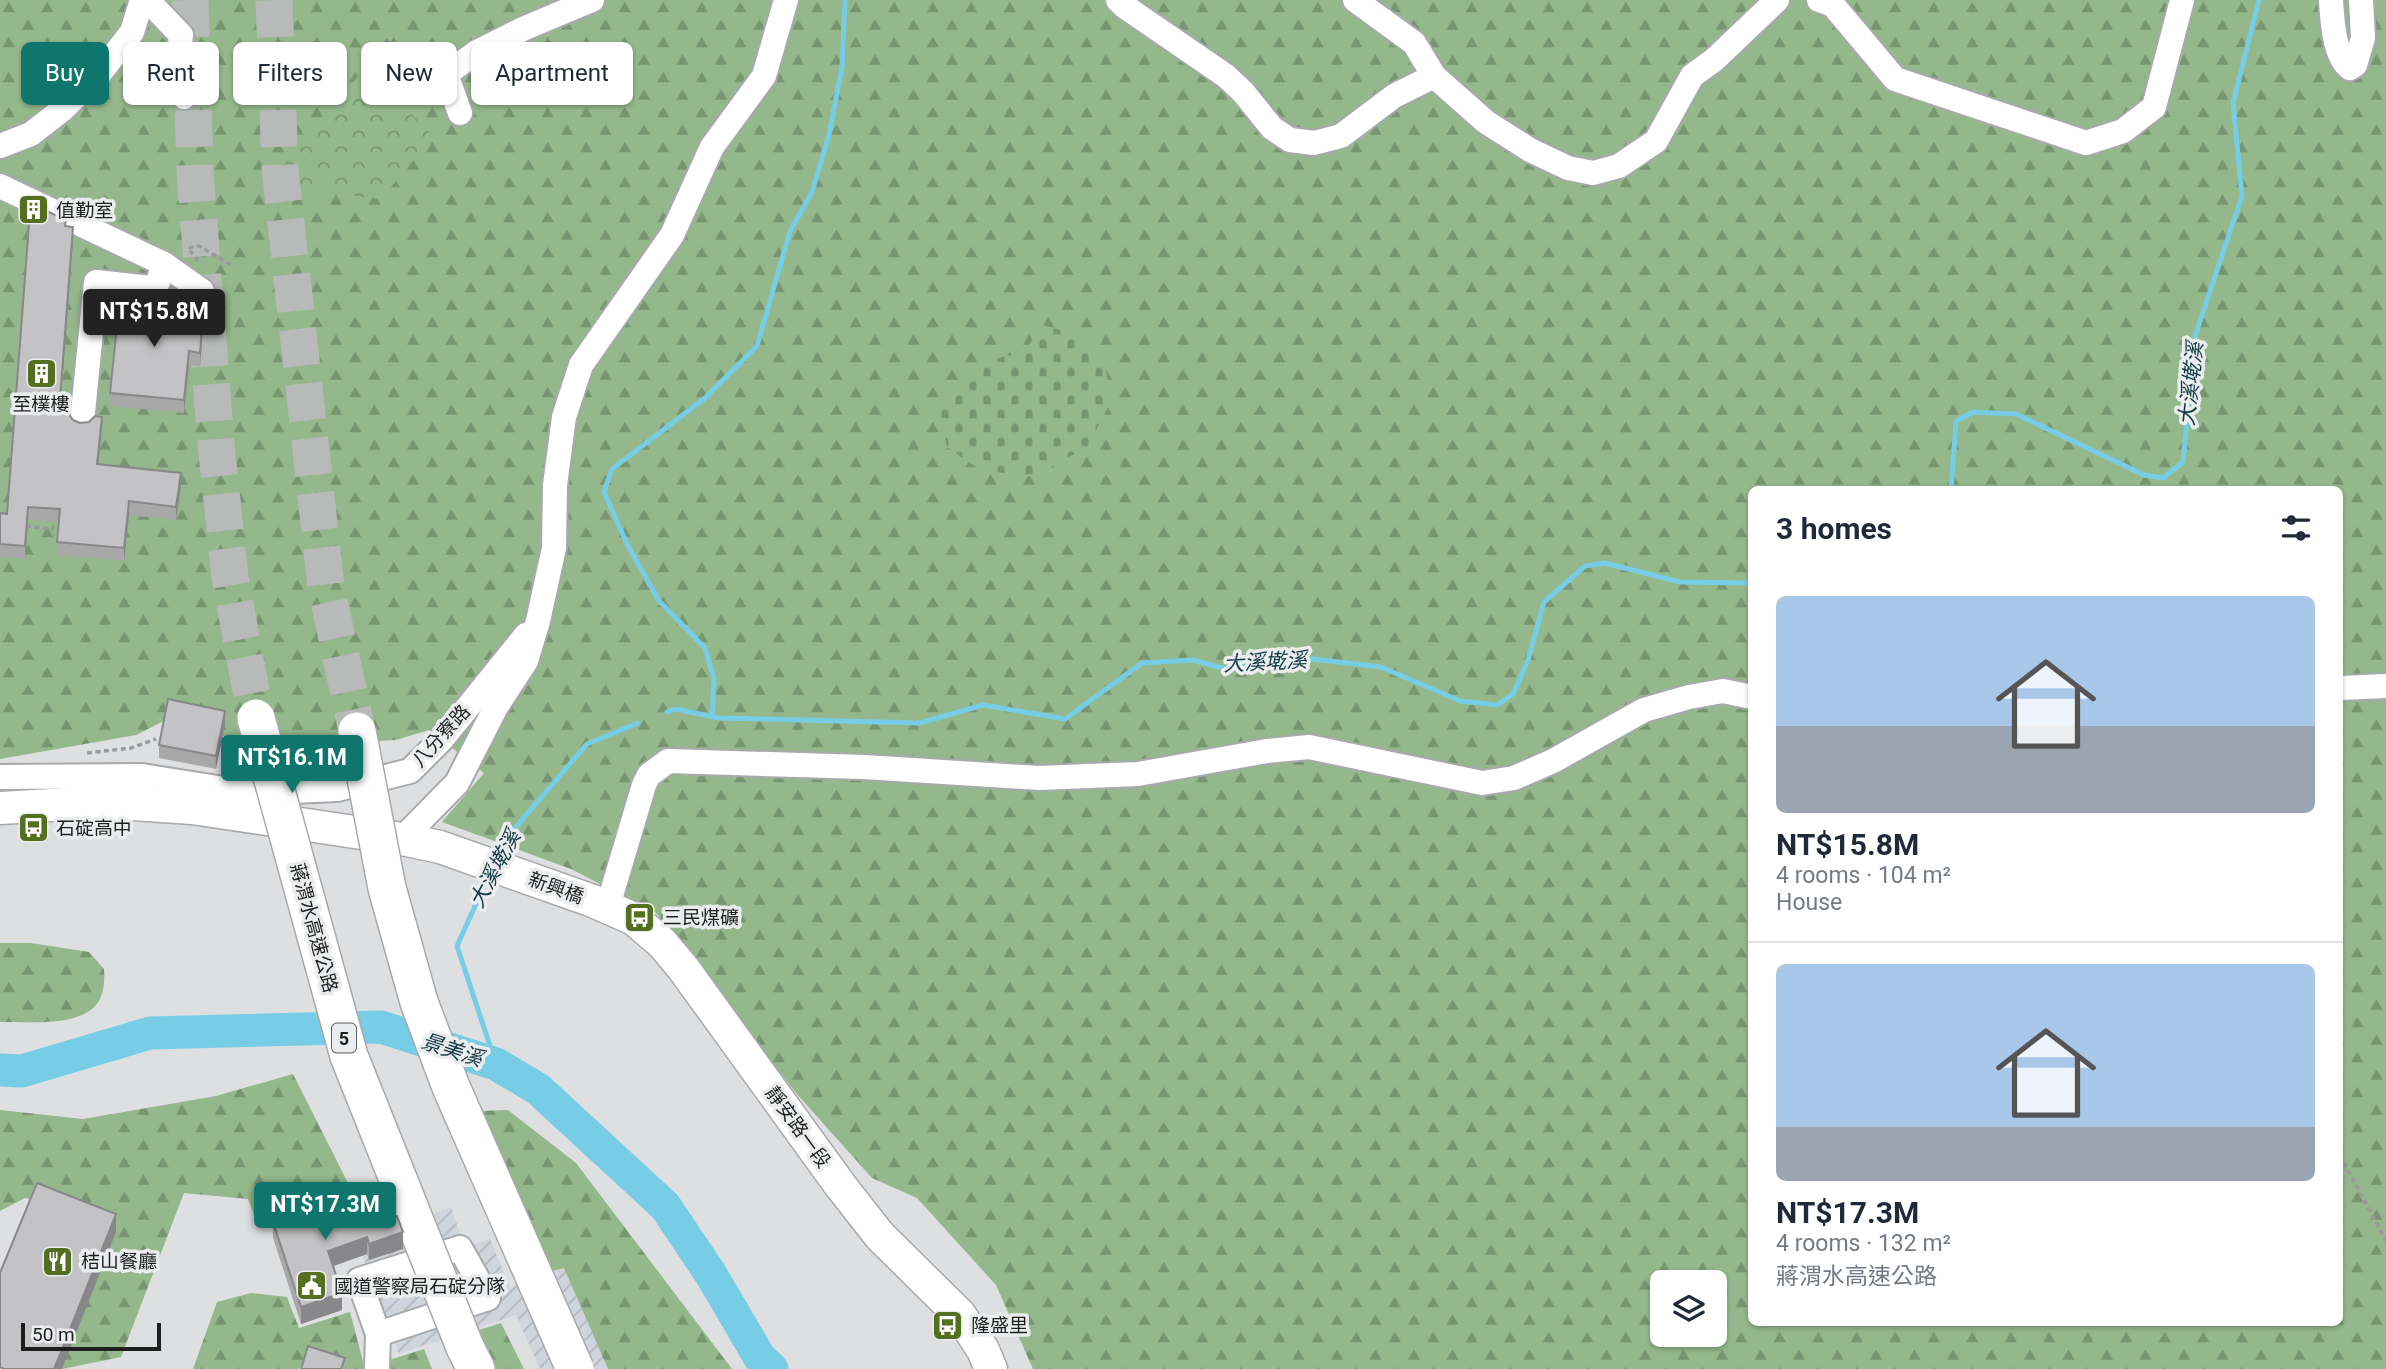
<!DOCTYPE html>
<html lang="en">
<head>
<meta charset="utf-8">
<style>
	:root { --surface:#fff; --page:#f2f2f3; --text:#1f2937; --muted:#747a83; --line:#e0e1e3; --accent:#0f766e }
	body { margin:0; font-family:Roboto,"Noto Sans TC",sans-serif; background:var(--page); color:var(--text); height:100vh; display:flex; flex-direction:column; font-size:26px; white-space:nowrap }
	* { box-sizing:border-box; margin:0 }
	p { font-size:23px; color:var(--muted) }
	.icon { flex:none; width:38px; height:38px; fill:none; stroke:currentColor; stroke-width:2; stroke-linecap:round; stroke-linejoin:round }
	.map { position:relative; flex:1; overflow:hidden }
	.drawer { position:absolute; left:1748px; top:486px; width:595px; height:840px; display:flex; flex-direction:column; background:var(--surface); border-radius:10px; box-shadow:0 2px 5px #0004 }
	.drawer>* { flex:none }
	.guide { position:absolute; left:21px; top:42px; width:665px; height:63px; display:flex; gap:14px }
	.fabs { position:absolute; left:1650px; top:1270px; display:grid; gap:14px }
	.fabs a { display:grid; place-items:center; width:77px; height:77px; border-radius:10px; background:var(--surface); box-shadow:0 2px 5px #0004; font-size:35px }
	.scale { position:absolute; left:21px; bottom:18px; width:140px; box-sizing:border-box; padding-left:7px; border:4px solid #1e1f1f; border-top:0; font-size:19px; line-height:24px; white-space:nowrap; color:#1e1f1f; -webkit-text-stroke:5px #ebecee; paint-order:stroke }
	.price { position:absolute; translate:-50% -60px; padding:0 16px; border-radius:7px; background:var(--accent); color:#fff; font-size:23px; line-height:46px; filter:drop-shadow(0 2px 4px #0008) }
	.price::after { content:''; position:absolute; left:50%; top:42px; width:21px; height:16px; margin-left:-10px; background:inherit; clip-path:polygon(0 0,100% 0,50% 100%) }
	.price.active { background:#222; color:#fff }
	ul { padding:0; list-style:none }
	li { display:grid; align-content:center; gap:14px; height:371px; padding:0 28px }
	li+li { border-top:2px solid var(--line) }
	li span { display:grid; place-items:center; height:217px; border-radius:10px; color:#555 }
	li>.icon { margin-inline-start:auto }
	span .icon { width:126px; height:126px; fill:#fffc; stroke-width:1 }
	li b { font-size:30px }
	h2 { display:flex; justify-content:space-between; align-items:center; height:84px; padding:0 28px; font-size:30px }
	.tag { padding:0 24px; border-radius:10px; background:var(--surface); box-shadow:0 2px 5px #0004; font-size:24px; line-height:63px }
	.tag.active { background:var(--accent); color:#fff }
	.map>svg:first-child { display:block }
</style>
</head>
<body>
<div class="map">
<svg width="2386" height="1369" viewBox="0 0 2386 1369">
	<defs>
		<pattern id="industrial-furrows" width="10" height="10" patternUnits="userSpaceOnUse" patternTransform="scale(1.75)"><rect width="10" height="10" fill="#d0d4dd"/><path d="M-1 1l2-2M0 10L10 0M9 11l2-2" fill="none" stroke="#b2b6bd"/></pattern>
		<pattern id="forest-firs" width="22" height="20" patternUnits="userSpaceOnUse" patternTransform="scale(1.75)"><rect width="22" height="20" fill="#94b88b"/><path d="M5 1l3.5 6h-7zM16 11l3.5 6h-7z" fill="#789571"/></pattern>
		<pattern id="cemetery-stones" width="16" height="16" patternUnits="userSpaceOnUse" patternTransform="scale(1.75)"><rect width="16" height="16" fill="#94b88b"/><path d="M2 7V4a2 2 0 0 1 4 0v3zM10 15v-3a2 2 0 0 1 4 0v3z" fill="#789571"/></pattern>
		<pattern id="park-crowns" width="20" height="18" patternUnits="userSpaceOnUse" patternTransform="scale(1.75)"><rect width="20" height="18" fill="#94b88b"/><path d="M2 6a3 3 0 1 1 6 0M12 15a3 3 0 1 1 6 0" fill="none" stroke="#789571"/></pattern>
	</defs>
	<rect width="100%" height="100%" fill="#dedfe0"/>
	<polygon fill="url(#industrial-furrows)" points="451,1207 465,1248 490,1239 510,1288 564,1267 608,1369 540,1369 516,1315 399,1354 358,1242"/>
	<g fill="url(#forest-firs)" fill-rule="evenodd">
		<path d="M0 0H2386V1369H1033L996 1285 917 1198 872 1178 796 1093 656 913 571 869 442 822 484 773 429 730 396 740 310 745 212 735 172 717 136 735 0 759ZM1752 490H2340V1323H1752ZM1662 1283H1715V1335H1662Z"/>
		<path d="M0 943H31L89 952 104 969C105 982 104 1000 92 1009 72 1026 25 1022 0 1022Z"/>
		<polygon points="293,1074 350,1187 255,1217 248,1199 184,1193 121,1357 62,1369 37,1201 25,1198 0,1211 0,1110 83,1119 216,1096"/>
		<polygon points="508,1110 576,1163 732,1369 608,1369 564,1268 553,1271 481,1111"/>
		<polygon points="251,1293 287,1297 299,1328 350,1312 365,1369 324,1369 308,1364 298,1369 193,1369 217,1302"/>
		<polygon points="501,1323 524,1369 487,1369 470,1333"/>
		<polygon points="424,1349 432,1369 386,1369 386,1361"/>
	</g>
	<polygon fill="url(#cemetery-stones)" points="1043,325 1076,335 1106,370 1110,403 1087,448 1059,462 1036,477 980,470 947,447 940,413 947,393 986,361 1024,352"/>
	<polygon fill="url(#park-crowns)" points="366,67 433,136 381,199 266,186"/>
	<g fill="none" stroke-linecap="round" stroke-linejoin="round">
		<g stroke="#76cde5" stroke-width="5">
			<polyline points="1951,490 1956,421 1973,412 2016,414 2144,475 2163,478 2183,462 2195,336 2242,196 2233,103 2259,0"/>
			<polyline points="667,712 675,709 719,718 920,723 983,705 1065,719 1142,663 1193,660 1222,668 1313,659 1381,667 1460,701 1497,705 1513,694 1528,660 1544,602 1585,566 1605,563 1680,582 1752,583"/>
			<polyline points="712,717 714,679 705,648 659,601 628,546 604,492 612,469 705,398 757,346 790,231 812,192 829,135 842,67 845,0"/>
			<polyline points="498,857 508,836 587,744 638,723"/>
			<polyline points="489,875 457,946 496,1064"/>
		</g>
		<polyline stroke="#76cde5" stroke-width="33" points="0,1070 22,1071 150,1033 381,1027 496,1064 538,1089 665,1206 710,1273 760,1358 772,1369"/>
		<g stroke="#b8b9b9" stroke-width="37" stroke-dasharray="37 18" stroke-linecap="butt">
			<polyline points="190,0 195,173 216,444 230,577 256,718"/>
			<polyline points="274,0 280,169 326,587 357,731"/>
		</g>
		<defs>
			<g id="minor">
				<polyline points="1118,0 1124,6 1226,76 1243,92 1272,128 1290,140 1314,143 1341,136 1394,96 1434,76 1414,43 1355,0"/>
				<polyline points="1819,0 1833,5 1895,79 2086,143 2123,131 2154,107 2182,0"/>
				<path d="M2331 0C2332 18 2334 57 2350 68L2355 65 2363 38 2361 0"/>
				<polyline points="1434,76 1486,122 1530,150 1568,168 1593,173 1619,166 1656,141 1692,76 1714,60 1777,0"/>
				<polyline points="460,113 446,74 477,52 525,28 592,0"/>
				<polyline points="0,146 31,134 63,109 100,73 132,32 141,3 155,8 181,35 177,73 184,97"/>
				<polyline points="0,186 164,264 158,282 151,288 96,282 82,422"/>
				<polyline points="164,264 202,291"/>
				<polyline points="2340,688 2386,686"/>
				<polyline points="142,776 249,793 337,789 410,771 442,739 526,635"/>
				<polyline points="0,777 142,776 139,793"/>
				<polyline points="402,839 457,783 496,707 526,661 538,621 554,548 555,485 564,417 581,365 672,235 712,147 764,76 786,0"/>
				<polyline points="607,909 644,785 649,775 668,761 864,767 1039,778 1138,774 1267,751 1309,747 1482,783 1514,778 1553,761 1644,710 1689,697 1723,691 1752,697"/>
				<polyline points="377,1369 378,1334 359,1280 460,1248 488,1298 378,1334"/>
			</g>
			<polyline id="major" points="0,808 103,802 192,808 402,839 440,847 593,901 634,919 662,943 683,968 840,1185 880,1236 960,1315 983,1350 991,1369"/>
			<polyline id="highway" points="465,1347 476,1369"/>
		</defs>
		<use href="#minor" stroke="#a8a9ab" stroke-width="28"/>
		<use href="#major" stroke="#a8a9ab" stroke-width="35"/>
		<use href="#highway" stroke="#a8a9ab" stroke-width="40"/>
		<g stroke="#999a9b" stroke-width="3.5" stroke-dasharray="5 3.5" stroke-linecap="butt">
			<polyline points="198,261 188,248 199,246 231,265"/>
			<polyline points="26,526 52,529 55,519"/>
			<polyline points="87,753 131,748 156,739"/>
			<polyline points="2340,1155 2386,1241"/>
		</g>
		<use href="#minor" stroke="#fff" stroke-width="24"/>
		<use href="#major" stroke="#fff" stroke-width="32"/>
		<use href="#highway" stroke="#fff" stroke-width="37"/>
		<defs>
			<g id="highway-bridge">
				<polyline points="256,718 349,1056 465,1347"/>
				<polyline points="357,731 387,888 419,1002 451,1087 575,1369"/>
			</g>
		</defs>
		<use href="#highway-bridge" stroke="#a8a9ab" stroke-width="40" stroke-linecap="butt"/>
		<use href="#highway-bridge" stroke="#fff" stroke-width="37"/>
	</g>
	<g fill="#a8a8a9">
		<polygon points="375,51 427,95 415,105 375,60"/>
		<polygon points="66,226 73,240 60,413 73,420 102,430 98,464 181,486 176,520 129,515 124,561 57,555 59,522 28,520 25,559 0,557 0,513 7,514"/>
		<polygon points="195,319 195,327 202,342 200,366 189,365 184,413 110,406 110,393"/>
		<polygon points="225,724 216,769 159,758 159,745"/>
		<polygon points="309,1203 367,1227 403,1249 369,1260 367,1254 333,1266 342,1310 301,1324 273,1238 273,1222 309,1209"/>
	</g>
	<g fill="#88888a">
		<polygon points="427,86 427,95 415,105 415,96"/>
		<polygon points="73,227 73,240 59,426 59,412"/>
		<polygon points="202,328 202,342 200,366 200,353"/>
		<polygon points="189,351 189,365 184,413 184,400"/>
		<polygon points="102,417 102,430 97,477 97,464"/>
		<polygon points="181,473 181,486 176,520 176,507"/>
		<polygon points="129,501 129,515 124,561 124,548"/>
		<polygon points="28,507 28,520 25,559 25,546"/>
		<polygon points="225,711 225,724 216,769 216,756"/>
		<polygon points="116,1214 116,1232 62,1369 54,1369"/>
		<polygon points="403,1232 403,1249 369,1260 369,1244"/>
		<polygon points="367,1237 367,1254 328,1268 328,1251"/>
		<polygon points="342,1293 342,1310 301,1324 301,1307"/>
	</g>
	<g fill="#c3c3c5" stroke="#88888a" stroke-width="2">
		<polygon points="387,40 427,86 415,96 375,51"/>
		<polygon points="30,211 49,212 66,220 65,226 73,227 59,412 68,413 73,420 80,423 89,422 95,416 102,417 97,464 181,473 176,507 129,501 124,548 57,542 60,509 28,507 25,546 0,544 0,513 7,514"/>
		<polygon points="120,298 195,306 193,327 202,328 200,353 189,351 184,400 110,393"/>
		<polygon points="168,699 225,711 216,756 159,745"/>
		<polygon points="37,1183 116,1214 54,1369 4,1369 0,1367 0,1273"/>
		<polygon points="352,1186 367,1227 397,1216 403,1232 369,1244 367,1237 328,1251 342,1293 301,1307 273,1222 311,1208 309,1203"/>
		<polygon points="308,1346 345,1358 341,1369 301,1369"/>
	</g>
	<defs>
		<symbol id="building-square" viewBox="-11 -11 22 22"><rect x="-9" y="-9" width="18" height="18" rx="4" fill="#556f21" stroke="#ebecee"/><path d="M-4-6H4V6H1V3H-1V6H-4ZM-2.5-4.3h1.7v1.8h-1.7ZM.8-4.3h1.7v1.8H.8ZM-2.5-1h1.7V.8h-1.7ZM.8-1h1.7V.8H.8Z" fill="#fff"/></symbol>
		<symbol id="bus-square" viewBox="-11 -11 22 22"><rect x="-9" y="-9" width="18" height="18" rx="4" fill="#556f21" stroke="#ebecee"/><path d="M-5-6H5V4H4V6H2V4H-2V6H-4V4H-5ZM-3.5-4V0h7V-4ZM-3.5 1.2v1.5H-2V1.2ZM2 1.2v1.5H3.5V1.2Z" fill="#fff"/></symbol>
		<symbol id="restaurant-square" viewBox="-11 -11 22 22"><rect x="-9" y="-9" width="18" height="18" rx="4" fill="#556f21" stroke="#ebecee"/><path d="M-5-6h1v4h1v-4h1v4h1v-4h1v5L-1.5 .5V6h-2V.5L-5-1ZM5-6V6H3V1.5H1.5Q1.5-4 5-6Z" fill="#fff"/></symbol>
		<symbol id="civic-square" viewBox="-11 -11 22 22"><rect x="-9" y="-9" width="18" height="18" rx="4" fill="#556f21" stroke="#ebecee"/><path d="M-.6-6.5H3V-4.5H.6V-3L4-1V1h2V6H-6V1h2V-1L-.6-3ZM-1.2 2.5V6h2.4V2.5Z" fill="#fff"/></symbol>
	</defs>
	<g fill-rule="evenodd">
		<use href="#building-square" x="16" y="192" width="35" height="35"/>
		<use href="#building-square" x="24" y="356" width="35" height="35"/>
		<use href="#bus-square" x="16" y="810" width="35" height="35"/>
		<use href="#bus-square" x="622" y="900" width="35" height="35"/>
		<use href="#restaurant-square" x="40" y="1244" width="35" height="35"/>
		<use href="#civic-square" x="294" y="1268" width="35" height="35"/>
		<use href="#bus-square" x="930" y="1308" width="35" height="35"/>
	</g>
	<g text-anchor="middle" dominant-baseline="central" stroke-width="7" stroke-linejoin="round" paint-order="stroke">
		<rect fill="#ebecee" stroke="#5c5c5d" stroke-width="2" x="332" y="1023.5" width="24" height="29" rx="5"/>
		<g font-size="18" font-weight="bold" fill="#1e1f1f">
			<text x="344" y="1038">5</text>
		</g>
		<g font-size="19" fill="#1e1f1f" stroke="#ebecee" text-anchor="start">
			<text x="56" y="210">值勤室</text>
			<text x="41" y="404" text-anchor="middle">至樸樓</text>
			<text x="56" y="828">石碇高中</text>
			<text x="663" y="917">三民煤礦</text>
			<text x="81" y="1261">桔山餐廳</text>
			<text x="334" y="1286">國道警察局石碇分隊</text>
			<text x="971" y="1325">隆盛里</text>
		</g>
		<g font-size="19" fill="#1e1f1f" stroke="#ebecee">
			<text transform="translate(441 736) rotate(-48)">八分寮路</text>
			<text transform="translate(556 888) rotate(20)">新興橋</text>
			<text transform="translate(314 928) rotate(75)">蔣渭水高速公路</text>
			<text transform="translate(798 1127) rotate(54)">靜安路一段</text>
		</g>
		<g font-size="21" font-style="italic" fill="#103a44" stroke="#ebecee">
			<text transform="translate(2191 384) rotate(-84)">大溪墘溪</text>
			<text transform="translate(1265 662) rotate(-3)">大溪墘溪</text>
			<text transform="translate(495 869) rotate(-62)">大溪墘溪</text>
			<text transform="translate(452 1050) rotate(18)">景美溪</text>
		</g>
	</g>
</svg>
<div class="fabs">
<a><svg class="icon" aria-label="layers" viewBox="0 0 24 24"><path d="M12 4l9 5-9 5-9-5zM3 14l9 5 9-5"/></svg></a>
</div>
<div class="scale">50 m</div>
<b class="price active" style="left:154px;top:349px">NT$15.8M</b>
<b class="price" style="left:292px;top:795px">NT$16.1M</b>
<b class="price" style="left:325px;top:1242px">NT$17.3M</b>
<div class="guide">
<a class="tag active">Buy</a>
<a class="tag">Rent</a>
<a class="tag">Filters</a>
<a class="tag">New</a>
<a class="tag">Apartment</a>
</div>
<section class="drawer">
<h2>3 homes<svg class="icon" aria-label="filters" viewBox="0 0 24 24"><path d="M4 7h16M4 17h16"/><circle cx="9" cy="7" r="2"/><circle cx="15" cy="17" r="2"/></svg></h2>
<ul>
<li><span style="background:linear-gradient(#a9c7e8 60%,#9aa5b1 0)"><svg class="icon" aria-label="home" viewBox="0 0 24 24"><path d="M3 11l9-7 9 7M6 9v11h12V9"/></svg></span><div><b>NT$15.8M</b><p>4 rooms · 104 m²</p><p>House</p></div></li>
<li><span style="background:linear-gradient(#a9c7e8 75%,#9aa5b1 0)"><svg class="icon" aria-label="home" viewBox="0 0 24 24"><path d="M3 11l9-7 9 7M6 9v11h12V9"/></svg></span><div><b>NT$17.3M</b><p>4 rooms · 132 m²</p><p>蔣渭水高速公路</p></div></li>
</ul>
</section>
</div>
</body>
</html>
